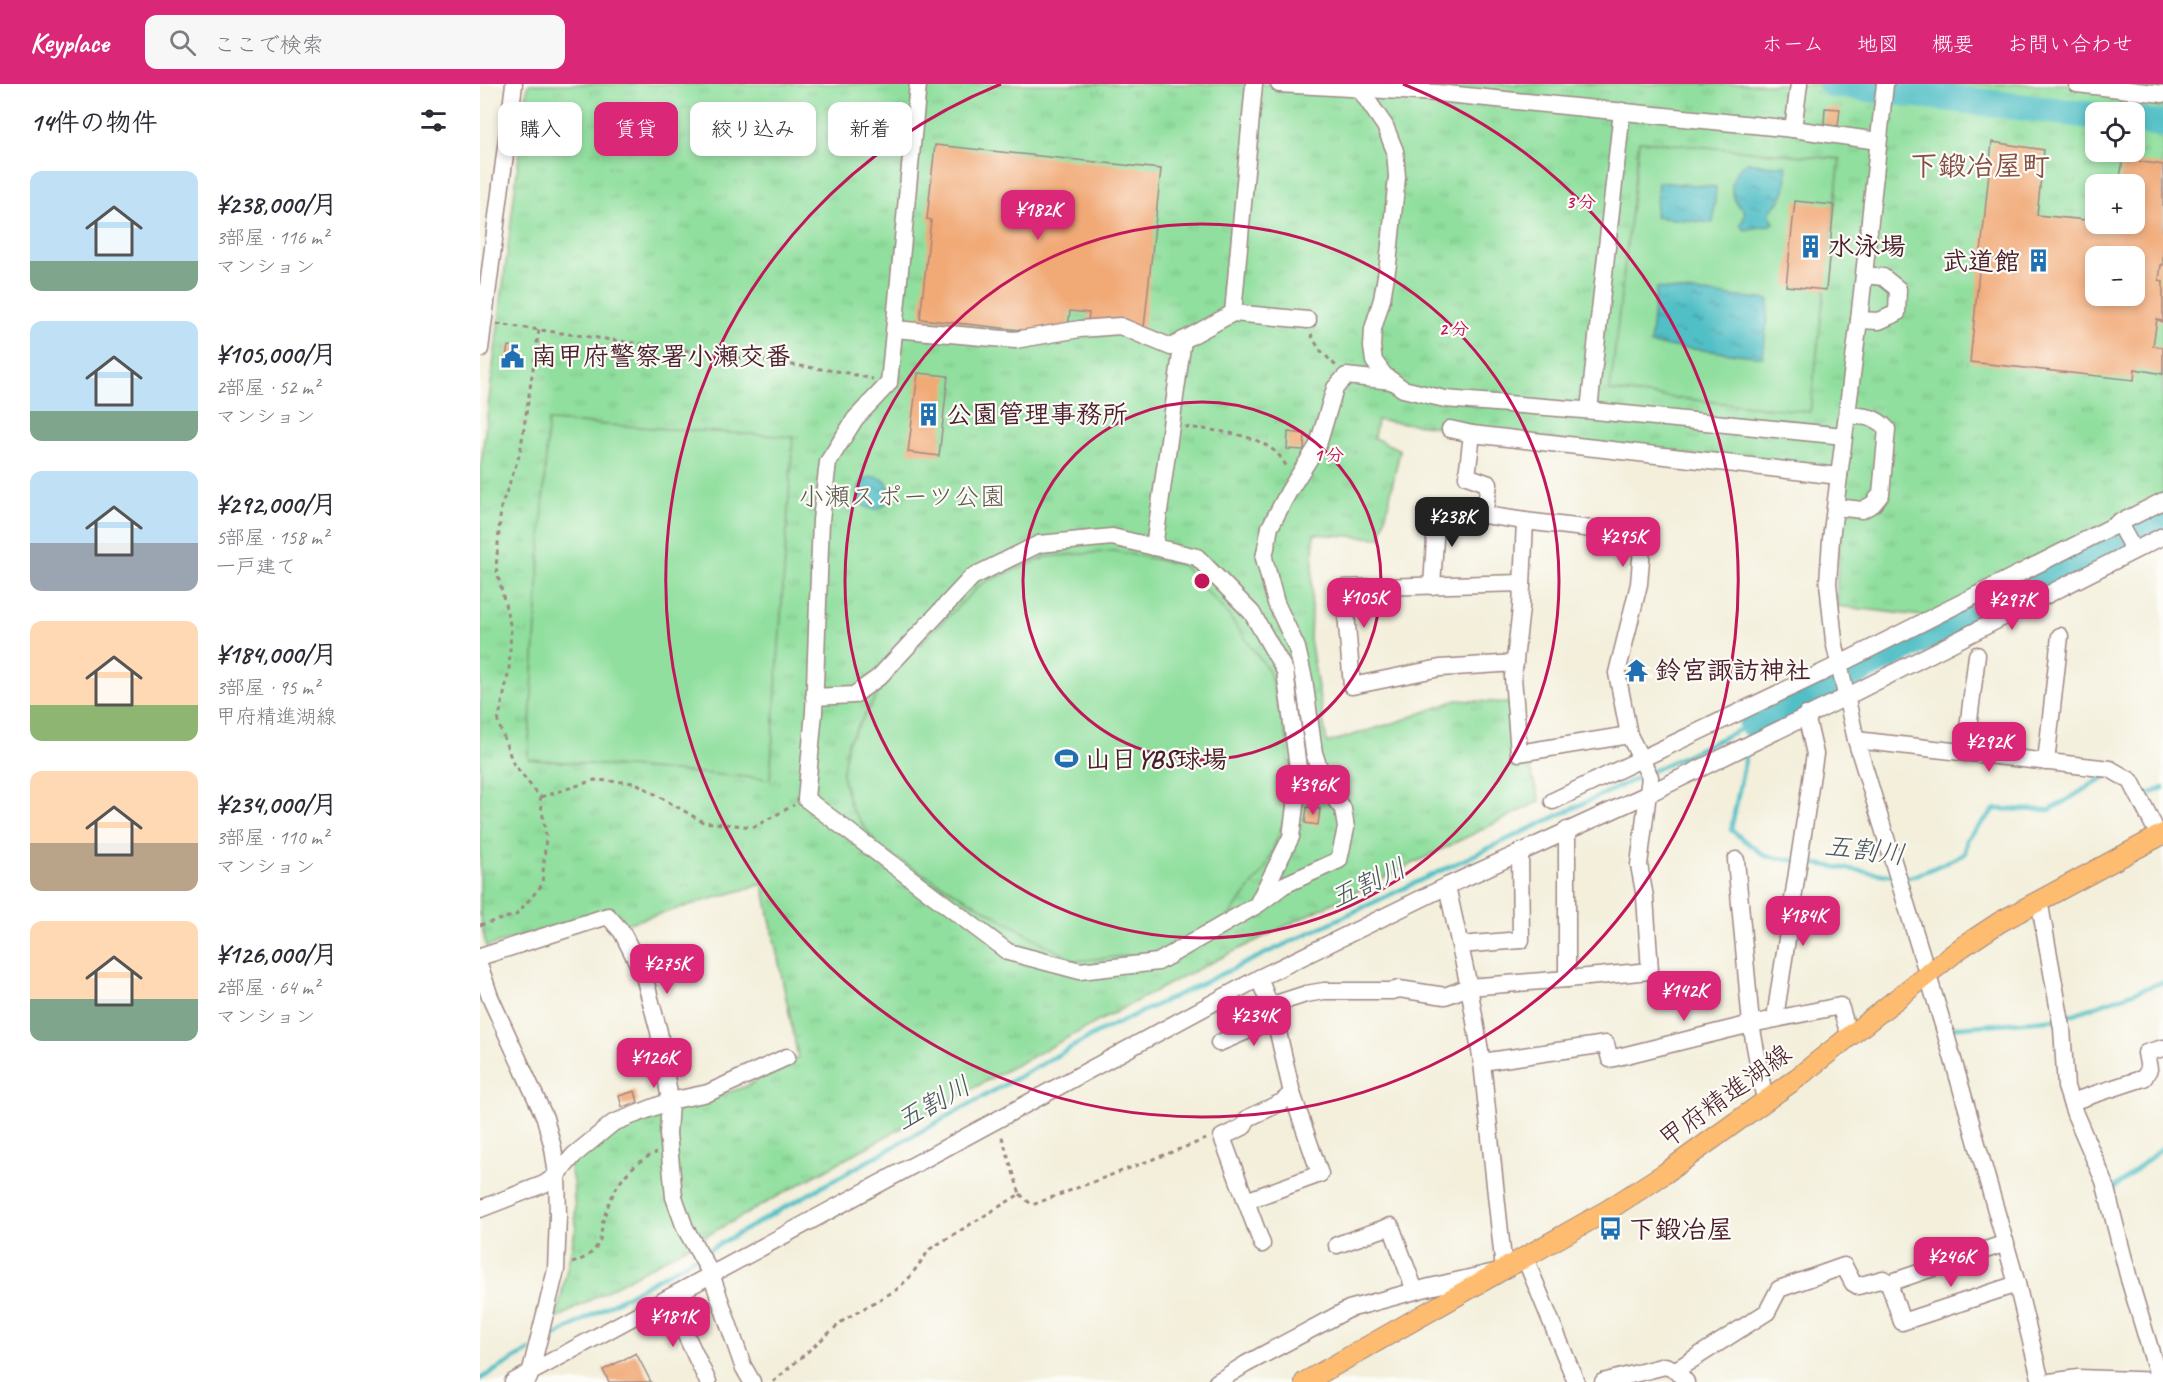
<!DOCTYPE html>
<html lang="ja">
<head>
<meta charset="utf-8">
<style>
	:root { --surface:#fff; --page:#f7f7f7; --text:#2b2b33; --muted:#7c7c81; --accent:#db2777 }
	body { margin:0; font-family:Caveat,"Klee One",sans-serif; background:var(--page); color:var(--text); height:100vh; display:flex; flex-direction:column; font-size:22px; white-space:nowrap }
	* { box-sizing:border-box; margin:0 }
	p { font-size:20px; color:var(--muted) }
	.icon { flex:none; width:33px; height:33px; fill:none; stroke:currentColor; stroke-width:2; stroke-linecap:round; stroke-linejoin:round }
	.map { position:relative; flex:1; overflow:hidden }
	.drawer { display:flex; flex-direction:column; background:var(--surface); width:480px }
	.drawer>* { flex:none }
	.guide { position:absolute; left:18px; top:18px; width:570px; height:54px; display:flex; gap:12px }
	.tools { position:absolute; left:1605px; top:18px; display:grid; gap:12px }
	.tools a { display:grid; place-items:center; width:60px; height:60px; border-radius:12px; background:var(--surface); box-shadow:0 3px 9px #0003; font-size:30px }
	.price { position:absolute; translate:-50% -51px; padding:0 14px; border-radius:12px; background:var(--accent); color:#fff; font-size:20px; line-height:39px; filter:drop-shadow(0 2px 3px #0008) }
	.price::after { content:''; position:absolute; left:50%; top:36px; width:18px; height:14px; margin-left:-9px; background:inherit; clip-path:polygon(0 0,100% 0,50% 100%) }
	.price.current { background:#222; color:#fff }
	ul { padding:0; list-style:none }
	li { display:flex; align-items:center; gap:18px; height:150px; padding:0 30px }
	li span { display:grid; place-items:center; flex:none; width:168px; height:120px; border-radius:12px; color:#555 }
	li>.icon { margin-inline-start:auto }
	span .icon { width:72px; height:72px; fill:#fffc; stroke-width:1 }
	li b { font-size:26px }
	h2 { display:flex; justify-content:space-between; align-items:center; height:72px; padding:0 30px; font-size:26px }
	.pill { padding:0 21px; border-radius:12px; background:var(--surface); box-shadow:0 3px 9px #0003; font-size:21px; line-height:54px }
	.pill.current { background:var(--accent); color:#fff }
	header { display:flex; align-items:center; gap:36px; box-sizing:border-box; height:84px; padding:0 30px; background:var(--accent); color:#fff }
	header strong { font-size:28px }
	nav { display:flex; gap:33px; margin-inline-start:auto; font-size:21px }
	.search { width:420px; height:54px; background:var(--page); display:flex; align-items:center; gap:15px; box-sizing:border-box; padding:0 21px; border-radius:12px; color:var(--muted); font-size:22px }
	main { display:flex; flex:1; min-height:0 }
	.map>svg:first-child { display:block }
</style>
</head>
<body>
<header>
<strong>Keyplace</strong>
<div class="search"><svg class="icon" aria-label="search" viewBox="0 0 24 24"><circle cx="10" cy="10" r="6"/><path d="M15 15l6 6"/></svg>ここで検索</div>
<nav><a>ホーム</a><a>地図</a><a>概要</a><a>お問い合わせ</a></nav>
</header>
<main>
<section class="drawer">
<h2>14件の物件<svg class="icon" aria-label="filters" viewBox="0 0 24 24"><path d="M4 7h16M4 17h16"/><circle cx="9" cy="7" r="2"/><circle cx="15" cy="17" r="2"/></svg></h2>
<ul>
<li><span style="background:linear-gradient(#bfe0f5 75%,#7fa58c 0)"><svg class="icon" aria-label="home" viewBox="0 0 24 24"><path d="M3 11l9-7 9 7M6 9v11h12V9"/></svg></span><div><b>¥238,000/月</b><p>3部屋 · 116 m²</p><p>マンション</p></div></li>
<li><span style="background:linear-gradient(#bfe0f5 75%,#7fa58c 0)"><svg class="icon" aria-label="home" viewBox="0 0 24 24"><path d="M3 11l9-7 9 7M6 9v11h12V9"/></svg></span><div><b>¥105,000/月</b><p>2部屋 · 52 m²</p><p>マンション</p></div></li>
<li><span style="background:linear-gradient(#bfe0f5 60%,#9aa5b1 0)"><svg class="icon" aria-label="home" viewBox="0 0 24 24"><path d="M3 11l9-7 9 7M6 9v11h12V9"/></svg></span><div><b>¥292,000/月</b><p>5部屋 · 158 m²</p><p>一戸建て</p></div></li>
<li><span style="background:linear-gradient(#ffd9b3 70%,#8fb573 0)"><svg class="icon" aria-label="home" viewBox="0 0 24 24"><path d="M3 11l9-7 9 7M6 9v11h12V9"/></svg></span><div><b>¥184,000/月</b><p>3部屋 · 95 m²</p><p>甲府精進湖線</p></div></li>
<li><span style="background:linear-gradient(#ffd9b3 60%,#b9a48a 0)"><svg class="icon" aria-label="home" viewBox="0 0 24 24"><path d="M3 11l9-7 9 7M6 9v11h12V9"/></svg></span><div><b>¥234,000/月</b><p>3部屋 · 110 m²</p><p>マンション</p></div></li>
<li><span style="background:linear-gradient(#ffd9b3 65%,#7fa58c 0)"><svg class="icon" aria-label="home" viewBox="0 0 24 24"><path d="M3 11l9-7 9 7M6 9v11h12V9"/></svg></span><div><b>¥126,000/月</b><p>2部屋 · 64 m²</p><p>マンション</p></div></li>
</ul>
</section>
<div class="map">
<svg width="1683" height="1298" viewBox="0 0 1683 1298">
	<defs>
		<pattern id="grass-tufts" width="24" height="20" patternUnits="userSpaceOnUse" patternTransform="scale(1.5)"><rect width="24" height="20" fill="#90df9e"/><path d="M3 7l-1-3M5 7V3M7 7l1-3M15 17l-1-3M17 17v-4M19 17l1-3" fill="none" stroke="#7ebf88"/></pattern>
		<pattern id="water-ripples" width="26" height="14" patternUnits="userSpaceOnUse" patternTransform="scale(1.5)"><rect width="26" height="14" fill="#51bfc6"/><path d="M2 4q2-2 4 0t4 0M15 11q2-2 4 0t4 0" fill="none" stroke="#459ba1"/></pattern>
	</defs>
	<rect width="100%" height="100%" fill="#fdfcf7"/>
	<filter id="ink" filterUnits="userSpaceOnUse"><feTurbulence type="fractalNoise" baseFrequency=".0167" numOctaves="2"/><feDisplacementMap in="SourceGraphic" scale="12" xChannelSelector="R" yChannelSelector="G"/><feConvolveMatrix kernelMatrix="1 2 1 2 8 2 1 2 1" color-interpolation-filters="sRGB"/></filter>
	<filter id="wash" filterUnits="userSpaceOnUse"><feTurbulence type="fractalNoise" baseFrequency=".008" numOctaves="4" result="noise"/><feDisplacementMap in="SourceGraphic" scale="24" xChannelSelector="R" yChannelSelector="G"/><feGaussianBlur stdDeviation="1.35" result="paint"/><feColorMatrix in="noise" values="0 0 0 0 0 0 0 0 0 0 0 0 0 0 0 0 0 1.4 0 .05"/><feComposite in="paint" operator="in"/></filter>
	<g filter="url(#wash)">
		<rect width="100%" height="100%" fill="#f3efdb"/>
		<path fill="url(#grass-tufts)" stroke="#6d7f64" stroke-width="1.5" fill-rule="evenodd" d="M48 0H1683V413L1451 533 1357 522V495L1365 388 897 336 894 354 920 366 901 454 834 450 830 555 847 659 923 636 977 616 1029 619 1060 717 700 894 508 996 76 1235 96 1143 93 1097 89 1080 139 1045 267 1002 318 973 283 800 145 840 131 825 6 863 0 830V388ZM1616 28H1654V68H1616ZM1616 100H1654V140H1616ZM1616 172H1654V212H1616Z"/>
		<g fill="#90df9e" stroke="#6d7f64" stroke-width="1.5">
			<polygon points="1159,57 1360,75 1330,328 1130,307"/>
			<polygon points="68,337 313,353 290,695 48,675"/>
			<polygon points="634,467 702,481 746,528 789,587 808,660 809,724 785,785 748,833 686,868 594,877 400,765 371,724 362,691 368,658 411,589 501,500 567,473"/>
		</g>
		<g fill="url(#water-ripples)" stroke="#4e6f78" stroke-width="1.5">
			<path d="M1268 78 1292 82 1306 81C1308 101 1306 114 1290 127V131L1294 139 1291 141 1265 146 1260 141C1262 137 1267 132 1264 127 1263 124 1259 123 1257 120 1247 104 1252 87 1268 78Z"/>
			<polygon points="1178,98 1236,103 1233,139 1175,133"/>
			<polygon points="1176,204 1289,216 1283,273 1170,260"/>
			<circle cx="394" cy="409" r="16"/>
		</g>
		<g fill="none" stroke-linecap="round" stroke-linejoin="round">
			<g stroke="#51bfc6" stroke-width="4.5">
				<polyline points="1267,665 1251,746 1285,772 1414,792"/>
				<polyline points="1663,711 1665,712 1683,704"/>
				<path d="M1423 794C1432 795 1473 775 1485 770L1487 755 1515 725 1570 726 1628 691"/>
				<polyline points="1467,944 1580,935 1683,898"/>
				<polyline points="1632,1106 1683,1063"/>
				<polyline points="62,1259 619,948 1272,640 1268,657"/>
				<polyline points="0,1295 50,1266"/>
			</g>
			<g stroke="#51bfc6" stroke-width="27">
				<polyline points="1352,0 1616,32"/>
				<polyline points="1654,36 1683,40"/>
				<polyline points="1272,640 1683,437"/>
			</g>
		</g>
		<g id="blocks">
			<g fill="#f1a976" fill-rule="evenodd">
				<polygon points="1345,24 1360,25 1358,42 1344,41"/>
				<path d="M1512 58 1564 66 1557 131 1616 137V140H1654V100H1639L1643 75 1683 81V181H1681L1679 196 1683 197V238L1677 235 1673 262 1683 263V290L1655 285 1654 296 1490 278ZM1616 172H1654V212H1616Z"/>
				<polygon points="455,61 681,85 664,244 608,238 609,229 590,227 587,251 440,235 451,136 447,135"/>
				<polygon points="1315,117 1354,121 1346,206 1306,202"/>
				<polygon points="28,262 39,263 38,269 41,270 40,280 25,279"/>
				<polygon points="438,289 468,292 459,372 428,368"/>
				<polygon points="808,348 825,350 824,366 807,365"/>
				<polygon points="1153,579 1162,579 1163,590 1153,590"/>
				<polygon points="827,723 840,725 838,741 825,739"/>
				<polygon points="155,1007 158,1018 142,1023 139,1012"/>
				<polygon points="156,1269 171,1298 129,1298 123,1286"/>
			</g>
		</g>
	</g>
	<g filter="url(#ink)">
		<use href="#blocks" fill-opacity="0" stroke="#9e8783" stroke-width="1.5"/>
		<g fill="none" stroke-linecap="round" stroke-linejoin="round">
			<defs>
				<g id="minor">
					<polyline points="799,0 957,9 1313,45 1398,57"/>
					<polyline points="1405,0 1379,236 1351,455 1348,499 1354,557 1376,656 1464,944 1537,1200 1561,1298"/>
					<polyline points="1597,0 1683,10"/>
					<polyline points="879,4 905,42 915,67 917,93 908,180 902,215 893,245 892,263 894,277 904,291 923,305 965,315 1115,327 1364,352"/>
					<polyline points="1313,45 1319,0"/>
					<polyline points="753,229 774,0"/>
					<polyline points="1379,236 1399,237 1417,229 1418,205 1403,193 1384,191"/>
					<polyline points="415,245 535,256 600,245 640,242 691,263 753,229 828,236"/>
					<polyline points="0,265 34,0"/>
					<polyline points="1109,326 1142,27"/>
					<polyline points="970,345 992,350 1359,392"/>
					<polyline points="992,350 987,392 1009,400 1004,431"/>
					<path d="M1356 423 1382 426 1393 420 1401 410 1407 345C1396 332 1383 332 1367 331"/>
					<polyline points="1045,437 1041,524 1033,593 1039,669 1149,651"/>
					<polyline points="1638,438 1653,465"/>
					<polyline points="674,463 703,256"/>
					<polyline points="952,502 957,424 1045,437 1163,451 1159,500 1137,589 1149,651 1170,693 1159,781 1165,813 1170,887 1087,895"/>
					<polyline points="1035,579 960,584 872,602 864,504 1042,499"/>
					<polyline points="334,613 374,611 399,593 492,493 559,460 632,453 717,473 772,529 805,587 819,691 811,753 777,821 678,878 600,887 528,868 326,715 334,628 341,436 348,378 375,335 409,299 438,0"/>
					<polyline points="1376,656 1630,685 1651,697 1679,752"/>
					<polyline points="1485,669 1497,571"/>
					<polyline points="1566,678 1580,552"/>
					<polyline points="1073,717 1358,581 1683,417"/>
					<polyline points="1256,776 1271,940 1285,1017"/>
					<polyline points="1559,816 1582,944 1586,1003 1595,1030 1624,1097 1649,1195 1680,1298"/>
					<polyline points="780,819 804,801 859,776 866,744 863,725 846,704 834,669 824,595 817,564 796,519 784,474 790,443 809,407 838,361 855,304 866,292 912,297"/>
					<polyline points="980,861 1041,856 1040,768"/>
					<polyline points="0,873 128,832 142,848 164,892 179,948 190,1017 188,1050 194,1113 205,1144 231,1190 263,1282 272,1298"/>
					<polyline points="0,883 10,913 65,1034 73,1064 77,1091 78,1132 76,1186 49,1294"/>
					<polyline points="789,922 826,910 844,907 912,907 919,905 965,912 989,903 1087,895 1087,746"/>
					<polyline points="1295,934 1335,670 1326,631"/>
					<polyline points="739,959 795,935"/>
					<polyline points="1002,978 1126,960 1130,975 1271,940 1360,922 1370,953"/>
					<polyline points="1591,1018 1664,994 1669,985 1666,969 1683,964"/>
					<polyline points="766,1117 840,1090 812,1009 795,935 779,894"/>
					<polyline points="0,1125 64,1100 77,1091 94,1071 133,1039 190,1017 228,1009 307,973"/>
					<polyline points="782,1160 742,1053 763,1043 768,1034 802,1018 812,1009"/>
					<polyline points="857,1161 911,1142 935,1207"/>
					<polyline points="1045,1174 1096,1298"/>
					<polyline points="1409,1199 1422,1238 1537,1200"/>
					<polyline points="189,1215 228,1298"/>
					<polyline points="1196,1286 1287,1228 1299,1205 1364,1182 1373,1199 1378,1202 1403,1195 1409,1199 1526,1159"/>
					<polyline points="33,1298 779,894 967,802 1168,710 1366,613 1683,452"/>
					<polyline points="737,1298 766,1280 869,1225 950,1203 1024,1186 1002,978 989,903 967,802"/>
					<polyline points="1123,1298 1185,1282 1196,1286 1206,1298"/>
					<polyline points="1570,1298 1598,1294 1683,1297"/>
				</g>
				<polyline id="major" points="825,1298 1128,1126 1184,1090 1317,994 1482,863 1520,838 1683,750"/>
			</defs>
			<use href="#minor" stroke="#9e8783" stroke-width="19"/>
			<use href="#major" stroke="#9e8783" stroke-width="22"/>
			<g stroke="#9e8783" stroke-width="3" stroke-dasharray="4.5 4.5" stroke-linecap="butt">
				<polyline points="17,240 363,288 393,295"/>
				<polyline points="831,250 839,265 857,283"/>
				<path d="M705 343C736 347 791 349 806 382"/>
				<polyline points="61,713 115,696 156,699 223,738 274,743 314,721"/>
				<polyline points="0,841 36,831 62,801 66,752 60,713 33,679 18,638 29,587 31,544 16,484 21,423 40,369 59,246"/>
				<polyline points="540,1110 552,1121 729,1054"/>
				<path d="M92 1179C102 1176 113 1170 118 1160 122 1154 121 1144 123 1137 131 1108 146 1081 176 1069"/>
				<polyline points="293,1298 365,1235 416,1206 429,1194 450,1165 540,1110 521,1050"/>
			</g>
			<use href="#minor" stroke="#fff" stroke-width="16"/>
			<use href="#major" stroke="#fdbc6f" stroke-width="20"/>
		</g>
	</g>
	<g fill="none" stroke="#c2185b" stroke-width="3">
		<circle cx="722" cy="497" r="179"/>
		<circle cx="722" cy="497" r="357"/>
		<path d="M923 0A536 536 0 1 1 521 0"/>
	</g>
	<defs>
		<symbol id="building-bare" viewBox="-9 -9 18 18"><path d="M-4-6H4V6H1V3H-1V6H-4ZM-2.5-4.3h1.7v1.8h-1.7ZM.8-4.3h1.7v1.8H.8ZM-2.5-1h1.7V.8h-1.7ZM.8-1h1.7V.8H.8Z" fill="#1f6fb2" stroke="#fdfcf7" stroke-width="2.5" paint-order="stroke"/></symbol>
		<symbol id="civic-bare" viewBox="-9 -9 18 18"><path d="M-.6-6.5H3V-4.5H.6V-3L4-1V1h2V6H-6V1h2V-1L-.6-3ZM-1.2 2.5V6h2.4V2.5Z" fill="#1f6fb2" stroke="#fdfcf7" stroke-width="2.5" paint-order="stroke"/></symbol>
		<symbol id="temple-bare" viewBox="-9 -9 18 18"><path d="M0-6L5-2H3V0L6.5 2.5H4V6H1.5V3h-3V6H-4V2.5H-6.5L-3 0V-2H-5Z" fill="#1f6fb2" stroke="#fdfcf7" stroke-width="2.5" paint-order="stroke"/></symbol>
		<symbol id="stadium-bare" viewBox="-9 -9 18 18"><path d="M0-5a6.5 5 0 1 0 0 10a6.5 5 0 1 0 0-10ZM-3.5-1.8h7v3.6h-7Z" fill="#1f6fb2" stroke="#fdfcf7" stroke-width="2.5" paint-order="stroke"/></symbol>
		<symbol id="bus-bare" viewBox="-9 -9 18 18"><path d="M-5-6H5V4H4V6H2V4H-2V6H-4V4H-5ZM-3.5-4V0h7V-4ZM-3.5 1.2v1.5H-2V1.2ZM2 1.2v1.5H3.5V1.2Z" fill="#1f6fb2" stroke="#fdfcf7" stroke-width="2.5" paint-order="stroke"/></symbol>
	</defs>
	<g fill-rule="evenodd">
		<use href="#building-bare" x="1314" y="146" width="33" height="33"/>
		<use href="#building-bare" x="1542" y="160" width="33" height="33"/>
		<use href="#civic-bare" x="16" y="256" width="33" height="33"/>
		<use href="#building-bare" x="432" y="314" width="33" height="33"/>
		<use href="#temple-bare" x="1140" y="570" width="33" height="33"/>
		<use href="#stadium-bare" x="570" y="658" width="33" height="33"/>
		<use href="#bus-bare" x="1114" y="1128" width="33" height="33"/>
	</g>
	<g text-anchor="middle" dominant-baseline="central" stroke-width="4.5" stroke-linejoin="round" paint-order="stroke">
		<g font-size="26" font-weight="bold" fill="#4a1f2b" stroke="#fdfcf7" text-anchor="start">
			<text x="1348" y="162">水泳場</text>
			<text x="1540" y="177" text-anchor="end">武道館</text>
			<text x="51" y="272">南甲府警察署小瀬交番</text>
			<text x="466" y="330">公園管理事務所</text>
			<text x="1175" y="586">鈴宮諏訪神社</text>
			<text x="605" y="675">山日YBS球場</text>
			<text x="1149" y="1145">下鍛冶屋</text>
		</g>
		<g font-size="26" fill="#5f594e" stroke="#fdfcf7">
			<text x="422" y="412">小瀬スポーツ公園</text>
		</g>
		<g font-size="26" fill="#4a1f2b" stroke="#fdfcf7">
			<text transform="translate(1245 1012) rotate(-36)">甲府精進湖線</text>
		</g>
		<g font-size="27" font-style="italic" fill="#4c5761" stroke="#fdfcf7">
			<text transform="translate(1385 766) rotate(7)">五割川</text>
			<text transform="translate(888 799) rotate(-25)">五割川</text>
			<text transform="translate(453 1019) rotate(-29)">五割川</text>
		</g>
		<g font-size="28" font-weight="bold" fill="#844f45" stroke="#fdfcf7">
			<text x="1500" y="81">下鍛冶屋町</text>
		</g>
	</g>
	<circle cx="722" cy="497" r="9" fill="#c2185b" stroke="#fdfcf7" stroke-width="3"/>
	<g font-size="18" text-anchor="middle" font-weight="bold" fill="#c2185b" stroke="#fdfcf7" stroke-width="4.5" stroke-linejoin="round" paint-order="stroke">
		<text x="1101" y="124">3 分</text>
		<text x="974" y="251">2 分</text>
		<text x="849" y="377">1 分</text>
	</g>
</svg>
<div class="tools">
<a><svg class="icon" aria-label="locate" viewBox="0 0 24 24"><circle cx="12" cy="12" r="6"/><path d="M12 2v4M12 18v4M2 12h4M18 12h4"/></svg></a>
<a>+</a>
<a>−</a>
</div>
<b class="price" style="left:558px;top:157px">¥182K</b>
<b class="price current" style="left:972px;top:464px">¥238K</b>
<b class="price" style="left:1143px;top:484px">¥295K</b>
<b class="price" style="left:884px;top:545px">¥105K</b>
<b class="price" style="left:1532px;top:547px">¥297K</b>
<b class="price" style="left:1509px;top:689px">¥292K</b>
<b class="price" style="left:833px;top:732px">¥396K</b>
<b class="price" style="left:1323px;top:863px">¥184K</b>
<b class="price" style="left:187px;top:911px">¥275K</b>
<b class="price" style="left:1204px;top:938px">¥142K</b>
<b class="price" style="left:774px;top:963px">¥234K</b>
<b class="price" style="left:174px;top:1005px">¥126K</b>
<b class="price" style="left:1471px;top:1204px">¥246K</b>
<b class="price" style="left:193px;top:1264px">¥181K</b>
<div class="guide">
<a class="pill">購入</a>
<a class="pill current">賃貸</a>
<a class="pill">絞り込み</a>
<a class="pill">新着</a>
</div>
</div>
</main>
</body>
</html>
